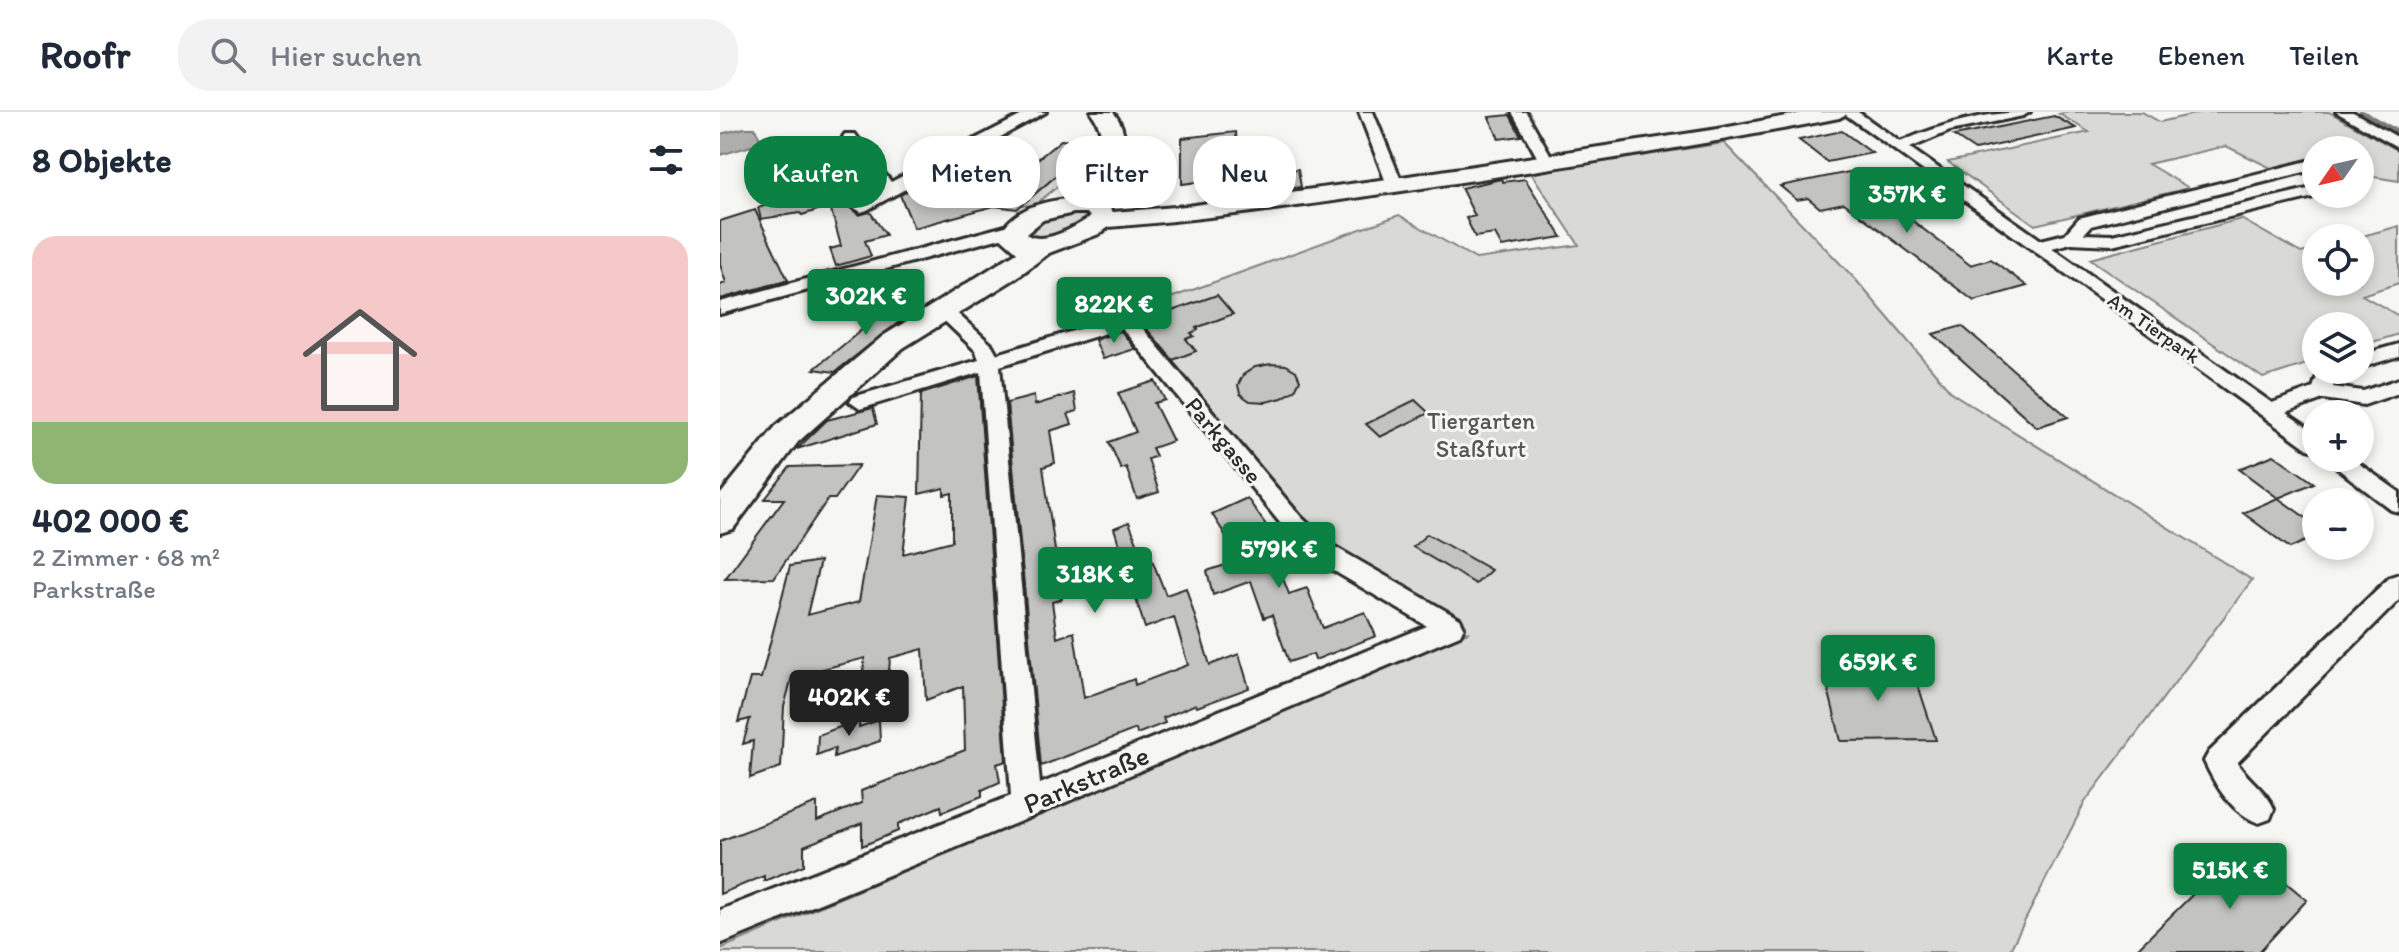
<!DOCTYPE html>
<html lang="de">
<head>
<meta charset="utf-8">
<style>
	:root { --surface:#fff; --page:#f2f2f3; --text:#1f2937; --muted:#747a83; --line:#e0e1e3; --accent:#0b8043 }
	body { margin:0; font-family:Itim,sans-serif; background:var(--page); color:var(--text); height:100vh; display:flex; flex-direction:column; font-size:30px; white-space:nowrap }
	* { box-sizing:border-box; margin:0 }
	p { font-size:26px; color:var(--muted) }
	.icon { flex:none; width:44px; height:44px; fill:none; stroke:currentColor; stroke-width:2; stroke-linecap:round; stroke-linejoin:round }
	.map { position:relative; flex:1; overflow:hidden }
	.panel { display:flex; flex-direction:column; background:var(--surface); width:720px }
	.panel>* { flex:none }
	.banner { position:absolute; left:24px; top:24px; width:760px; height:72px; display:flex; gap:16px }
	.needle { width:52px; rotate:236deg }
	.controls { position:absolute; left:1582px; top:24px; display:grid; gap:16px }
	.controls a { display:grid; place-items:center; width:72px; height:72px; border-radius:50%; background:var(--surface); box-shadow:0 4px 12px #0003; font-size:40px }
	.price { position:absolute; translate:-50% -68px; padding:0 18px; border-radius:8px; background:var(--accent); color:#fff; font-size:26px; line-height:52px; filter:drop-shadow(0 2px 4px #0008) }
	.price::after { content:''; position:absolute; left:50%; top:48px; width:24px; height:18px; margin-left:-12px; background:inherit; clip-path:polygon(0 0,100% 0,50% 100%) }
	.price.selected { background:#222; color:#fff }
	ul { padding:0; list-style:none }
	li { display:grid; align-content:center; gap:16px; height:424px; padding:0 32px }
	li span { display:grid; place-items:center; height:248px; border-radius:24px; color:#555 }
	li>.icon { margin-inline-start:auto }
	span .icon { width:144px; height:144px; fill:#fffc; stroke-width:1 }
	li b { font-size:34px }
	h2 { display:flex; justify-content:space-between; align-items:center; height:96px; padding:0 32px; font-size:34px }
	.pill { padding:0 28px; border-radius:32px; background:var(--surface); box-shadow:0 4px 12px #0003; font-size:28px; line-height:72px }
	.pill.selected { background:var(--accent); color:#fff }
	header { display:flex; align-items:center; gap:48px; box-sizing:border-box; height:112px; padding:0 40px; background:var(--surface); border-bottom:2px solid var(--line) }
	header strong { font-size:38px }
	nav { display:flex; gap:44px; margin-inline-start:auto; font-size:28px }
	.search { width:560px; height:72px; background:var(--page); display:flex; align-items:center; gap:20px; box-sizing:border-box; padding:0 28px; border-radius:32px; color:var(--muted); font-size:30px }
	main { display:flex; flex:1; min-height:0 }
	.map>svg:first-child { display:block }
</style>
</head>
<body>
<header>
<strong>Roofr</strong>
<div class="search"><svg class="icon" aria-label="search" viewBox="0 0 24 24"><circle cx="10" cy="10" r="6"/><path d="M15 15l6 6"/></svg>Hier suchen</div>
<nav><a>Karte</a><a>Ebenen</a><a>Teilen</a></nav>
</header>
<main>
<section class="panel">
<h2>8 Objekte<svg class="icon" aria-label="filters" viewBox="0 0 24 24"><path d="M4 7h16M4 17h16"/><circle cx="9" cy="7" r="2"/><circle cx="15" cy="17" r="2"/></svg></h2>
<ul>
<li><span style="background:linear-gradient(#f6c9c9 75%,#8fb573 0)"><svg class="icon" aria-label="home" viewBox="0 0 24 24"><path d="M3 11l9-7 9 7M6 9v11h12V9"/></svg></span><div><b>402 000 €</b><p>2 Zimmer · 68 m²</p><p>Parkstraße</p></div></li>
</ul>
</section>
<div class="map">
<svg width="1679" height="840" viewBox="0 0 1679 840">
	<rect width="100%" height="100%" fill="#f6f6f2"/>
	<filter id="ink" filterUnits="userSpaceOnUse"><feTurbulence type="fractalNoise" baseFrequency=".0125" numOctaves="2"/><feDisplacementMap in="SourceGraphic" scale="16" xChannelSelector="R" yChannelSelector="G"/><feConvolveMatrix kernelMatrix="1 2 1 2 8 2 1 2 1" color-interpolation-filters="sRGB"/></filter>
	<g filter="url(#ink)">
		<g fill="#d9d9d5" stroke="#828280" stroke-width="2">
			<polygon points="1349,0 1422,0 1440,10 1483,0 1609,0 1679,39 1679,69 1654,65 1640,59 1640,38 1596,38 1596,45 1551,56 1506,34 1428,52 1469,76 1315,113 1228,50 1369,20 1339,2"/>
			<polygon points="1004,31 1136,168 1232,281 1532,468 1365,690 1289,840 0,840 0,837 748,520 601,427 409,201 679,103 756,147 859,133 811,61"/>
			<polygon points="359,36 365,37 345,68 314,94 302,93 356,47 348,45"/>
			<path d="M349 99 364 101 367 109C349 118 326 134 306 122L312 112Z"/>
			<polygon points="1521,107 1581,141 1596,137 1596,170 1640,170 1640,126 1635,126 1679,114 1679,171 1642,183 1679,204 1679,222 1640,234 1640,214 1596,214 1596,249 1543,266 1370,147"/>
		</g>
		<polygon fill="#aeaeab" stroke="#7a7a78" stroke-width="2" points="24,16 35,16 41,29 39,32 0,43 0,22"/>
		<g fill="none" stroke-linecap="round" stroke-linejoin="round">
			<polyline stroke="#7a7a78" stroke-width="5" points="1641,0 1679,21"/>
		</g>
		<g fill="#c3c3c0" stroke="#2b2b2b" stroke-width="2">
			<polygon points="790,3 801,24 779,27 769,5"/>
			<polygon points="1334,4 1356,16 1255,38 1234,24"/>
			<polygon points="1122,19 1152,41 1107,50 1079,28"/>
			<polygon points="516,20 518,48 534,46 536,62 578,57 581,75 524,82 524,79 516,80 515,65 462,72 462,26"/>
			<polygon points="341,28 366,30 348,45 357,46 297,97 274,94 194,116 180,83 230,56 286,73"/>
			<polygon points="106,59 113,67 125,64 140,86 130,96 139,103 150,100 166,123 145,129 151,144 116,154 110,137 121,134 110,94 82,103 80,101 41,107 38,96 70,86 60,72"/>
			<polygon points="1129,60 1250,153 1271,147 1307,174 1254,189 1124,91 1100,96 1088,86 1077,88 1060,74"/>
			<polygon points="781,67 783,70 805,67 842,125 782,135 775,122 755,125 746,106 755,104 741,76"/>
			<polygon points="35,98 68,168 0,187 0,173 6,171 0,152 0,109"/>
			<polygon points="407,174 435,205 497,183 513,202 476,216 478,218 471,221 474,224 466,227 476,239 453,248 415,203 410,202 395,185"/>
			<polygon points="173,192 197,196 115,260 94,257"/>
			<polygon points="1242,214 1348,305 1317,315 1213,222"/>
			<polygon points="401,219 415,237 383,247 375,228"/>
			<polygon points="551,252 566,253 576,259 580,268 575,278 562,286 546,290 530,289 520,282 518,273 523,263 535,255"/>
			<polygon points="258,264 286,649 277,652 280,670 262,678 262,684 222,700 221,694 178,712 178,719 142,734 142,711 84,734 84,753 44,769 44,764 0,782 0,729 97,691 97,709 142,691 141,679 245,638 243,574 206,588 203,537 170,546 169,559 142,566 145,546 72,565 64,595 61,655 30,666 33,629 23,632 30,607 18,610 30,566 41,566 70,454 100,449 87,503 139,490 157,383 190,385 183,442 232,429 232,381 224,383 224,376 199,382 201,282"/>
			<polygon points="435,269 445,288 434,291 453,329 432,336 436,344 428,347 439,380 417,387 406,355 401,357 389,330 416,320 398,281"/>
			<polygon points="354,281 357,299 348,302 352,312 330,319 335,351 323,355 342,487 332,490 337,526 354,520 364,586 414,567 415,573 468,553 454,505 425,516 394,416 409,410 422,443 429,440 446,483 466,476 490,553 519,542 529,576 477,595 476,592 443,606 445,611 417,622 416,617 321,654 287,291 314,284 315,293"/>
			<polygon points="695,288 709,301 660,325 646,312"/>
			<polygon points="153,296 157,312 77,337 107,308"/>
			<polygon points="1554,343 1594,371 1558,386 1519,357"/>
			<polygon points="139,353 115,387 108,387 54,466 5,467 64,387 45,387 70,355"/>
			<polygon points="527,386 553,423 547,425 569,482 587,476 603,516 645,500 656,524 595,548 593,542 569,550 552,503 544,506 531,469 493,483 487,459 521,448 492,402"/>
			<polygon points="1558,386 1596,413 1596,424 1570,436 1523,401"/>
			<polygon points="707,422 771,458 756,472 693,435"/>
			<polygon points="1102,552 1191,552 1216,628 1121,629"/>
			<polygon points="139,608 139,615 159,608 160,629 114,645 115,636 97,643 98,623"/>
			<polygon points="1522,734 1587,788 1539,840 1414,840"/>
		</g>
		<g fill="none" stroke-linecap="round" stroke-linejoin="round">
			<defs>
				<g id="street">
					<polygon points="308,0 326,0 147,98 141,100 133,95 159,77 123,25 125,22 135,22 171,70"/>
					<polygon points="639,0 653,0 683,73 681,76 669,76 667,73"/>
					<polygon points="792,0 806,0 834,49 831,52 821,52"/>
					<path d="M1122 0H1138L1180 30C1223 12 1264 0 1310 0L1303 4 1230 19 1190 36 1321 128 1345 122 1359 106 1596 47V57L1371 114 1364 122 1392 123 1596 75V82L1602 83 1392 133 1351 131 1332 136 1552 291 1593 276 1599 258H1627L1615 266 1613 275 1643 279 1679 267V281L1644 293 1603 287 1566 301 1596 321V339L1588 337Z"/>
					<polygon points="1616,0 1633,0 1679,26 1679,36"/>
					<polygon points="1640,62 1648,67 1646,71 1640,73"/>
					<polygon points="293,112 301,117 299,121 0,202 0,190"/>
					<path d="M222 192 229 194 272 233 277 242 399 205H413L581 405 610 432 740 507 744 515 740 523 318 702 0 832V798L291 684 261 260 140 297 130 290 133 285 259 248 256 239 213 198ZM402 216 565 417 592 446 707 514 320 672 280 254Z"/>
					<polygon points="1679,232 1679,244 1640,256 1640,243"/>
					<polygon points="1604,346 1631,346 1679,380 1679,400 1671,398"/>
					<path d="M1679 462V488L1517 651C1528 668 1547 679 1554 697L1550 707 1539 711C1512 701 1496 675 1484 649L1489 640 1670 465Z"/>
				</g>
				<path id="secondary" d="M371 0H393C418 30 395 61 377 88L384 90 393 100 467 94 675 66 998 17 1087 0H1130L1119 6C1000 30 881 49 761 67 637 86 513 105 389 115L379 122 329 141 296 166 183 236 78 330 13 417 0 421V383L56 314 163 224 297 140 279 124C293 95 325 89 354 86 374 58 395 33 371 0ZM354 101H367L370 105C355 116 322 134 306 122L323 108Z"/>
			</defs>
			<use href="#street" stroke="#2b2b2b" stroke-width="6"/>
			<use href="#secondary" stroke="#2b2b2b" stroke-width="6"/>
			<use href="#street" fill="#f6f6f2" fill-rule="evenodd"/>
			<use href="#secondary" fill="#f6f6f2" fill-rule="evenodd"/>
		</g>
	</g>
	<g text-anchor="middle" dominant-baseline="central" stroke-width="6" stroke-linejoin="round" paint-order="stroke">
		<g font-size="20" fill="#2b2b2b" stroke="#f6f6f2">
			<text transform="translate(1434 216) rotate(35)">Am Tierpark</text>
		</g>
		<g font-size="24" fill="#565656" stroke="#f6f6f2">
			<text x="761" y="308">Tiergarten<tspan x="761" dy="28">Staßfurt</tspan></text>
		</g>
		<g font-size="24" fill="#2b2b2b" stroke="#f6f6f2">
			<text transform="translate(504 328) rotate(50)">Parkgasse</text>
		</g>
		<g font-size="28" fill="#2b2b2b" stroke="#f6f6f2">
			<text transform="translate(366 667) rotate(-23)">Parkstraße</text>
		</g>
	</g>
</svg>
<div class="controls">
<a><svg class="needle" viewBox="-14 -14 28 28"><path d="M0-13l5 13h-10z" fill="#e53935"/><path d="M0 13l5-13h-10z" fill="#747a83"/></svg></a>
<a><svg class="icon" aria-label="locate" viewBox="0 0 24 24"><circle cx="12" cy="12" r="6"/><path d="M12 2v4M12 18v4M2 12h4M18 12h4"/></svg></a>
<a><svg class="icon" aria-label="layers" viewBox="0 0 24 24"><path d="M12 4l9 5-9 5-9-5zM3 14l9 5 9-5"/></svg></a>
<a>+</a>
<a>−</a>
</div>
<b class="price" style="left:1187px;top:123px">357K €</b>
<b class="price" style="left:146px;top:225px">302K €</b>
<b class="price" style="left:394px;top:233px">822K €</b>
<b class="price" style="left:559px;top:478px">579K €</b>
<b class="price" style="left:375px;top:503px">318K €</b>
<b class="price" style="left:1158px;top:591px">659K €</b>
<b class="price selected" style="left:129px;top:626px">402K €</b>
<b class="price" style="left:1510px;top:799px">515K €</b>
<div class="banner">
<a class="pill selected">Kaufen</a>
<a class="pill">Mieten</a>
<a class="pill">Filter</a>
<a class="pill">Neu</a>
</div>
</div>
</main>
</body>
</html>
